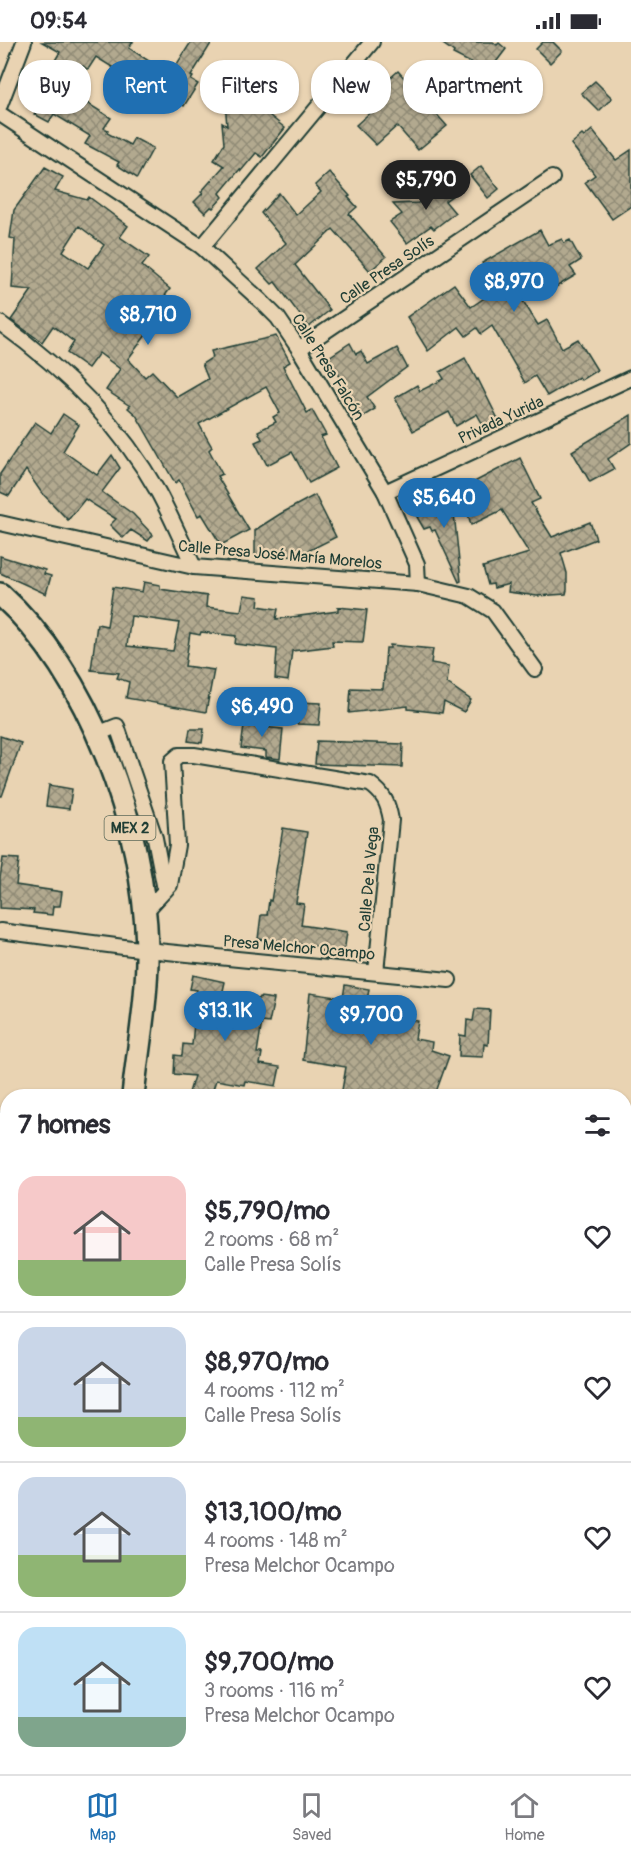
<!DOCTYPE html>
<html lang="en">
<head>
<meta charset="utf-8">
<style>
	:root { --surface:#fff; --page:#f7f7f7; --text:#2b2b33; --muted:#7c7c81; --line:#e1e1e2; --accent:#1f6fb2 }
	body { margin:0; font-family:Pangolin,sans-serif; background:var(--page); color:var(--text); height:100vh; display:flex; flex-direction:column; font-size:22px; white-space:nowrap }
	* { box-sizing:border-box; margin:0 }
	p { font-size:20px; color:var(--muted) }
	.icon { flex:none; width:33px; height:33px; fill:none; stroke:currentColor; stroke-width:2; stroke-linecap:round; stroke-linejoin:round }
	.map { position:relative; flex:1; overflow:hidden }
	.sheet { position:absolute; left:0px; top:1047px; width:632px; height:686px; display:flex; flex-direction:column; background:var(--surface); border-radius:24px 24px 0 0; box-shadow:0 2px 4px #0004 }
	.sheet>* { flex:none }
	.hud { position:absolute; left:18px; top:18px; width:596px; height:54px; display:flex; gap:12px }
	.price { position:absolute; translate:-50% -51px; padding:0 14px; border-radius:21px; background:var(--accent); color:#fff; font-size:20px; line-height:39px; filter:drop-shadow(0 2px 3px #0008) }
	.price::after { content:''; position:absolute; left:50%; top:36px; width:18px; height:14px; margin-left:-9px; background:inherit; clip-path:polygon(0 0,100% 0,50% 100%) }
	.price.on { background:#222; color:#fff }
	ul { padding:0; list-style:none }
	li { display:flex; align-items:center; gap:18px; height:150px; padding:0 18px }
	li+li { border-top:2px solid var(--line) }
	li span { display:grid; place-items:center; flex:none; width:168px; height:120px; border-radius:18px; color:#555 }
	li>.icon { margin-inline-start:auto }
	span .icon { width:72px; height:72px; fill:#fffc; stroke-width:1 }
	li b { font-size:26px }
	h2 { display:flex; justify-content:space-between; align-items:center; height:72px; padding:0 18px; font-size:26px }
	.pill { padding:0 21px; border-radius:24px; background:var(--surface); box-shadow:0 2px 4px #0004; font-size:21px; line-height:54px }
	.pill.on { background:var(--accent); color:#fff }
	.status { display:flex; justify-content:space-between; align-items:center; height:42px; padding:0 30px; background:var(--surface); direction:ltr }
	.status svg { height:16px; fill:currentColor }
	.tab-bar { display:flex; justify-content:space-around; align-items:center; height:84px; border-top:2px solid var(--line); background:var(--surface); font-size:16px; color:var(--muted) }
	.tab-bar a { display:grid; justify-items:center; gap:3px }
	.tab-bar .on { color:var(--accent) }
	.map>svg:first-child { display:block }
</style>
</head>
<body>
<div class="status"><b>09:54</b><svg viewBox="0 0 49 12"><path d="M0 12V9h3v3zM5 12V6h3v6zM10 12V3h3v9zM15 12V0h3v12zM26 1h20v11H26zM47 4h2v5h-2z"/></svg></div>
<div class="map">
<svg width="631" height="1732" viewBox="0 0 631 1732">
	<defs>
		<pattern id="wetland-marsh" width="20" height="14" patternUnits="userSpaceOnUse" patternTransform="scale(1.5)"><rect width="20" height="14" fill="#c8ba9d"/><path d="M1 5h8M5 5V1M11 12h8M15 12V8" fill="none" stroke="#a29881"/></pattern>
		<pattern id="building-cross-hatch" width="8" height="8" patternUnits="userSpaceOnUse" patternTransform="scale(1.5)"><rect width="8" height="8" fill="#b2a98f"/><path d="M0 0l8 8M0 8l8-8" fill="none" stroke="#908b76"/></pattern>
	</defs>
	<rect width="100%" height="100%" fill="#e9d3b2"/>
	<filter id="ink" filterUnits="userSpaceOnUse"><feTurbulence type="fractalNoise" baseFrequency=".0167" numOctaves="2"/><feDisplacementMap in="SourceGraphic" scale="12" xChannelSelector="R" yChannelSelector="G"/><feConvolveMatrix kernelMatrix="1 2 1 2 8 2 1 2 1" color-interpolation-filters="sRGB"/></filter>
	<g filter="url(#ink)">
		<polygon fill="url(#wetland-marsh)" stroke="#747c68" stroke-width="1.5" points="631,1327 631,1717 626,1732 481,1732 483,1725 624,1725 624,1347"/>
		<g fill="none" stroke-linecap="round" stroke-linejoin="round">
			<g stroke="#999880" stroke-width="32">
				<polyline points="624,1590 631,1530"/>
				<polyline points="555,1725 556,1732"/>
			</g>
		</g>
		<g fill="url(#building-cross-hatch)" stroke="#1f3d34" stroke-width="1.5" fill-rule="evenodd">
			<polygon points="42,0 133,0 129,6 170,33 191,0 212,0 191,34 193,35 191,38 198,42 184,64 157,46 154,51 96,15 89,26 87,27 83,24 68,49 111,76 104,86 108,88 107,91 130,103 134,96 153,106 137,136 117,123 119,120 85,102 90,94 54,72 49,80 34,72 38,66 30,61 60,10"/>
			<polygon points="440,0 493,0 497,3 499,1 506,7 484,36 492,43 480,54 464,37 477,24 453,12 454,10"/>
			<polygon points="543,0 553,0 562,9 550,21 536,7"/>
			<polygon points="231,20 255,21 270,31 253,60 285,86 262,115 256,111 241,129 240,127 220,151 223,155 213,166 211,165 205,171 194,160 203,151 201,150 224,124 214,118 224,102 222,81 227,84 225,61 228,63 227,45 230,44"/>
			<polygon points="398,29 447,84 418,108 397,84 376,103 356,83 383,59 379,56 385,50 380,45"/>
			<polygon points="595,39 612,56 599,69 581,51"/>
			<polygon points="592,88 616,118 631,108 631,164 612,177 585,140 595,133 571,102 582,93 584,95"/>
			<polygon points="481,124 499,147 488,156 470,133"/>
			<path d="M45 125 63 135 55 149 87 158 89 155 128 184 120 195 149 215 142 224 170 247 145 279 152 285 128 317 145 335 152 329 177 355 208 337 202 322 213 315 211 309 276 294 290 320 283 324 307 371 312 368 326 393 321 395 337 426 309 441 292 410 267 423 255 400 262 397 258 389 276 380 273 375 280 371 266 345 199 382 212 405 209 408 222 432 217 434 249 488 221 503 202 472 198 474 179 438 175 441 136 373 128 366 130 364 106 348 120 327 99 311 88 326 67 311 74 300 53 284 42 300 11 278 32 248 12 246 15 197 10 196 14 168ZM79 184 104 203 88 226 63 209Z"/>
			<polygon points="329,130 350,154 348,155 357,165 349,172 386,215 370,229 333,187 295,223 330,268 309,285 275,240 272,242 258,227 286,201 261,171 279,151 296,173 321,150 315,143"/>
			<polygon points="455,135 463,146 445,159 455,171 434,187 431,184 407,201 390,180 402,172 393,162 418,161 443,139 446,141"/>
			<polygon points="540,188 548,203 562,197 564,201 570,198 581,218 570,225 576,233 551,248 544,236 518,251 538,283 547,278 562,306 578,297 597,328 581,338 579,335 547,354 535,334 525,341 492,284 481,292 477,286 466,294 459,285 428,309 407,275 454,242 471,265 499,246 482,221"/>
			<polygon points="350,301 356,312 361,309 368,322 397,306 407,325 367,355 375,367 362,375 329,315"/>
			<polygon points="465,316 477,338 478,337 501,383 487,390 477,372 456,384 449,370 413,389 395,356 417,343 420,349 444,337 440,330"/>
			<polygon points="63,372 79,383 63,409 97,433 112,413 120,426 102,450 133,472 153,493 148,499 131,488 123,496 110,483 116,477 85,457 68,478 41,450 26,428 9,454 0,450 0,432 35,380 51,391"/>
			<polygon points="631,373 631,401 608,417 614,427 590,440 572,409"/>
			<polygon points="520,416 540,457 531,461 552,495 590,480 596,497 561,511 567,531 567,548 566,552 537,554 508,550 509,542 494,546 493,542 488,543 483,525 529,511 502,468 471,483 461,447"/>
			<polygon points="452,451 461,539 459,540 435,488 432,489 430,485 424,487 417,475 438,465 435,460"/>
			<polygon points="315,453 336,495 302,512 285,515 255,513 255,488 280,472"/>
			<polygon points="0,514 45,528 44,532 51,534 46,552 0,531"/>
			<path d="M144 540 160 543V547L207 554 206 565 241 569 244 553 259 555 258 564 278 567 276 577 338 569V565L367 568 363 600 332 599 333 604 292 609 288 639 275 637 277 607 235 602 236 594 201 590 200 593 190 591 185 624 214 628 206 670 126 656 129 640 117 636 119 631 91 628 97 582 107 584 113 545 142 550ZM131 574 179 581 173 609 127 604Z"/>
			<polygon points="390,603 433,607 431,621 449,624 447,641 471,658 464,670 444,660 442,671 408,667 408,664 349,671 351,646 383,647 386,606 390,606"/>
			<polygon points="298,660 321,661 319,683 297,682"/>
			<polygon points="245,676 262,677 262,685 283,687 280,717 266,715 266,709 241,706"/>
			<polygon points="190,687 204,687 202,701 188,699"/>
			<polygon points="0,694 21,701 2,754 0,754"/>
			<polygon points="317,699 403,702 402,725 315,722"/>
			<polygon points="49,743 72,747 69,767 46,764"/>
			<polygon points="283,786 307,790 296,861 304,862 301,883 347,890 343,918 325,916 326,910 317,909 318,905 258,897 261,873 267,873 269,858 271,859"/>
			<polygon points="3,816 19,817 16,843 62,850 60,864 53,864 52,873 33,871 34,868 0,866 0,836"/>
			<polygon points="193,933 225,940 219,966 250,968 252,956 259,957 260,955 274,957 269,981 262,980 257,1011 262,1011 260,1022 280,1025 276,1044 245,1039 244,1043 216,1038 211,1054 188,1054 194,1034 174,1032 175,1013 182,1014 183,1002 192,1003 197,948 190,947"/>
			<polygon points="345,943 369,947 366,965 413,973 412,978 418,979 415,997 432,1000 431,1008 449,1014 436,1050 425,1048 424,1054 391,1054 392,1051 365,1048 364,1054 341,1054 346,1025 303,1018 310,951 343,956"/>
			<polygon points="475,967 490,968 488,1003 484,1002 483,1015 459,1014 460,993 466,994 467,978 473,979"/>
		</g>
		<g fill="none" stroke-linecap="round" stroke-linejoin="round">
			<defs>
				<g id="service">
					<polyline points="26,1725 28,1732"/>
					<polyline points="165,1725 167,1732"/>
					<polyline points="83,1732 84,1725"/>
				</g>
				<g id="minor">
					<polyline points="0,63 24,0"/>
					<polyline points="0,72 202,205 261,259 278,276 299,307 385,450 417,522 418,542"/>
					<polyline points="202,205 372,0"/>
					<path d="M0 281C64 327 119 381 158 450 171 474 182 500 194 525"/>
					<polyline points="299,307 552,136"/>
					<polyline points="385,450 631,336"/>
					<polyline points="0,481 194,525 418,542 469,554 493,569 535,627"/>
					<polyline points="97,692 117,684 155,796 165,848"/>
					<path d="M145 870 170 843 177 803 172 719 179 713H194L370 742C384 752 388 761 391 778L376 930"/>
					<polyline points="0,889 147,908 449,938"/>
					<polyline points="0,1079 8,1080"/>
					<polyline points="0,1390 8,1391"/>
				</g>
				<polyline id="tertiary" points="0,1278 8,1279"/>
				<g id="primary">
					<path d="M0 552C91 634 144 785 147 905 148 955 138 1005 133 1054"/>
					<polyline points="120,1725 123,1732"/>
				</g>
			</defs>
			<use href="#service" stroke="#1f3d34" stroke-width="11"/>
			<use href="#minor" stroke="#1f3d34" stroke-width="18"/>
			<use href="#tertiary" stroke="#1f3d34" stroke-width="21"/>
			<use href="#primary" stroke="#1f3d34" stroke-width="26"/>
			<use href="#service" stroke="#e9d3b2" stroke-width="7"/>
			<use href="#minor" stroke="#e9d3b2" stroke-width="14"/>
			<use href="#tertiary" stroke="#e9d3b2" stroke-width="16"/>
			<use href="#primary" stroke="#e9d3b2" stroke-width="21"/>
		</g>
	</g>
	<g text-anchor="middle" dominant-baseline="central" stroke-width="4.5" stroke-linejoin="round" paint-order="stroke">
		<rect fill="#e9d3b2" stroke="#5c6a5a" stroke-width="1.5" x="104.5" y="774" width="51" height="24" rx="4.5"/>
		<g font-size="15" font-weight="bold" fill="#1f3d34">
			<text x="130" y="786">MEX 2</text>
		</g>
		<g font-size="16" fill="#1f3d34" stroke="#e9d3b2">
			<text transform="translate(387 228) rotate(-34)">Calle Presa Solís</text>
			<text transform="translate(328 325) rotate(58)">Calle Presa Falcón</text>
			<text transform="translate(501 378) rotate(-25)">Privada Yurida</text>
			<text transform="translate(280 513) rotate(5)">Calle Presa José María Morelos</text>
			<text transform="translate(369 837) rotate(-85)">Calle De la Vega</text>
			<text transform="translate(299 906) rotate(5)">Presa Melchor Ocampo</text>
		</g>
	</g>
</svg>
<b class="price on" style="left:426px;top:169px">$5,790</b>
<b class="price" style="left:514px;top:271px">$8,970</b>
<b class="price" style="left:148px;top:304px">$8,710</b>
<b class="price" style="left:444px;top:487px">$5,640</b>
<b class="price" style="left:262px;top:696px">$6,490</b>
<b class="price" style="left:225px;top:1000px">$13.1K</b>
<b class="price" style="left:371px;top:1004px">$9,700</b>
<div class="hud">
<a class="pill">Buy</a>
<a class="pill on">Rent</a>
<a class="pill">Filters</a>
<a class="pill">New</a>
<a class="pill">Apartment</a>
</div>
<section class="sheet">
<h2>7 homes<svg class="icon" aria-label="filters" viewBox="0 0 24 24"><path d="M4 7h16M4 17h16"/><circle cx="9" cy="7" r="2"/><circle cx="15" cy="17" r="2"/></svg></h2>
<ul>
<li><span style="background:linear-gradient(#f6c9c9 70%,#8fb573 0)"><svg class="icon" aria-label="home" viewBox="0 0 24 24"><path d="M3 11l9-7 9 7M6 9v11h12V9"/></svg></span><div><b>$5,790/mo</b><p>2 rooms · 68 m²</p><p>Calle Presa Solís</p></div><svg class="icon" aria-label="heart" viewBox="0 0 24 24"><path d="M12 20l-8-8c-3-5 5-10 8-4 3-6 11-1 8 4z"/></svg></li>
<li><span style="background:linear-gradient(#c9d6e8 75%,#8fb573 0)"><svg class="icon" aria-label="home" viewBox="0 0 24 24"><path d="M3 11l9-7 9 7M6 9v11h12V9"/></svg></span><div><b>$8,970/mo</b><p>4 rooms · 112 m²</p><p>Calle Presa Solís</p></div><svg class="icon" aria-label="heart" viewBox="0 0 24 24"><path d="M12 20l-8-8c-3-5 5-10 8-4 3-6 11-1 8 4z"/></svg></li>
<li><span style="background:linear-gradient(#c9d6e8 65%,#8fb573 0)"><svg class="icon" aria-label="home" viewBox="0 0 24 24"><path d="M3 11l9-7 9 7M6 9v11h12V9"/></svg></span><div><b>$13,100/mo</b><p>4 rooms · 148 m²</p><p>Presa Melchor Ocampo</p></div><svg class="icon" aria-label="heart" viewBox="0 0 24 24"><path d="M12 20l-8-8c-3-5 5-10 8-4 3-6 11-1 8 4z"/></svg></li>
<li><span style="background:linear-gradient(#bfe0f5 75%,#7fa58c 0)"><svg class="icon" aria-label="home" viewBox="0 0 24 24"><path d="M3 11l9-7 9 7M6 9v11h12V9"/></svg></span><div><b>$9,700/mo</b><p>3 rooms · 116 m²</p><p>Presa Melchor Ocampo</p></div><svg class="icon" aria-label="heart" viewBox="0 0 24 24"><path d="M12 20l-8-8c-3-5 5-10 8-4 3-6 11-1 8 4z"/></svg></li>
</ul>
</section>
</div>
<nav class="tab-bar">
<a class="on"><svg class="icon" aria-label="map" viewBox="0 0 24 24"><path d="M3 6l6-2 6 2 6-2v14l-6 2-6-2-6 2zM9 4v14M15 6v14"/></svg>Map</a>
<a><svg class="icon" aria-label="saved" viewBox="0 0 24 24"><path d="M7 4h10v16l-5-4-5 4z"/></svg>Saved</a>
<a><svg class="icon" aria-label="home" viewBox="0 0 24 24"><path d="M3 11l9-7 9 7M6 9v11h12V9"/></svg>Home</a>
</nav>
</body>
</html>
